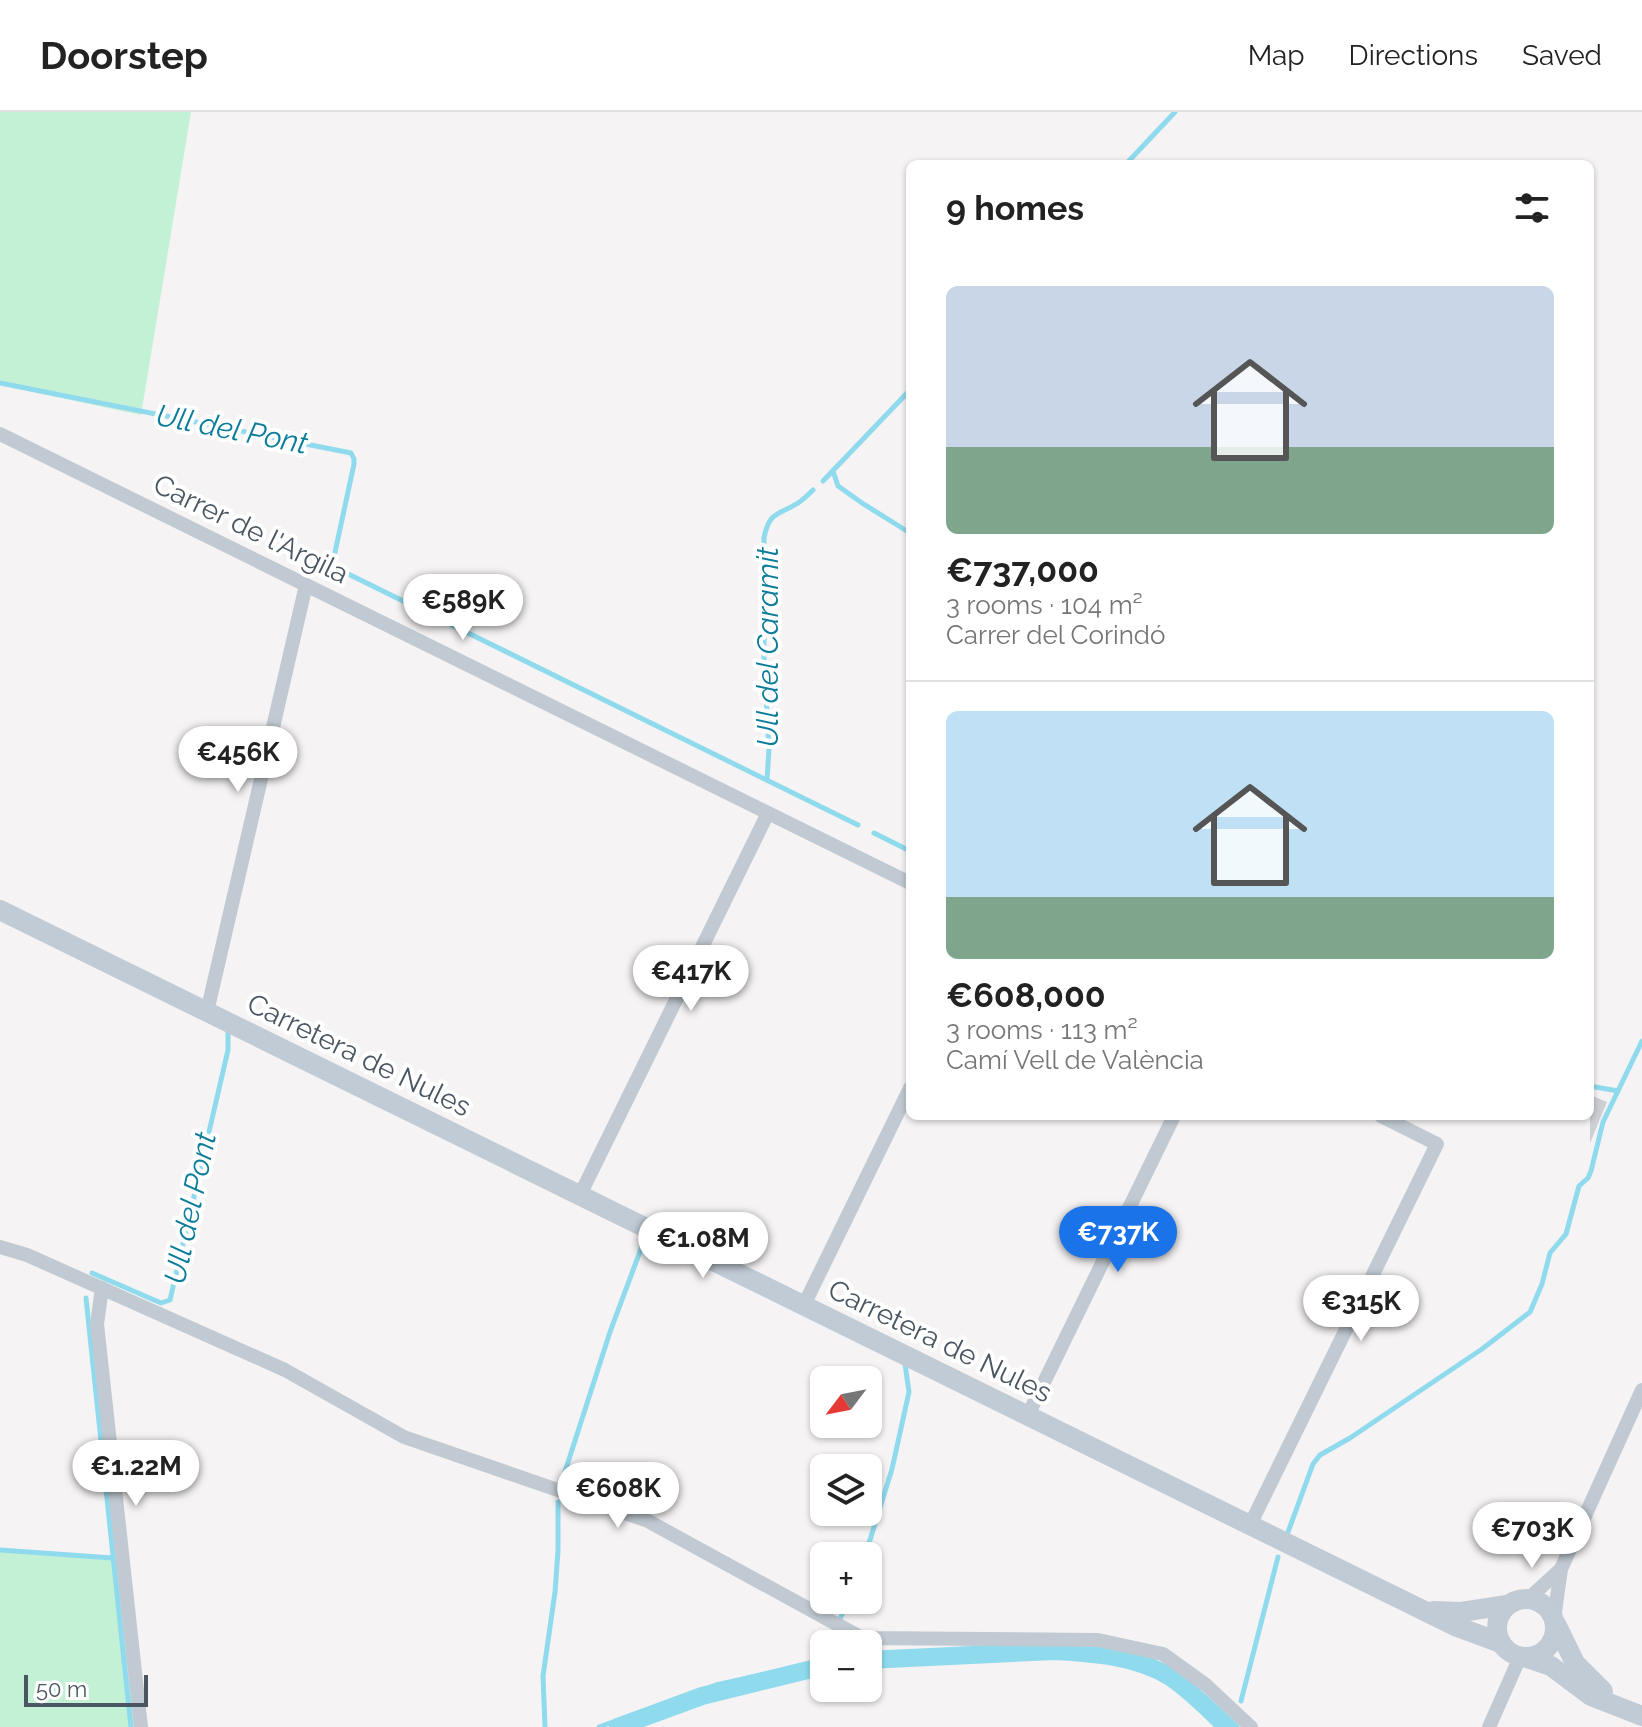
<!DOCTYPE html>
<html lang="en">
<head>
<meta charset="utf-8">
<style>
	:root { --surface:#fff; --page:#f2f2f2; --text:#222; --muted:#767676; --line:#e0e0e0; --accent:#1a73e8 }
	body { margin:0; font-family:Raleway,sans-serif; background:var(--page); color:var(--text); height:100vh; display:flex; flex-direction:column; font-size:30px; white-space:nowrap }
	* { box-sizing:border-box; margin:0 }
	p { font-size:26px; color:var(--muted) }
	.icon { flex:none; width:44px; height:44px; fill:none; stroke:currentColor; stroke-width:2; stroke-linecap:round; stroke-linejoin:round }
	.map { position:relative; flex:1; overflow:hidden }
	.side { position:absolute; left:906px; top:48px; width:688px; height:960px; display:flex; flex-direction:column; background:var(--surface); border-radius:12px; box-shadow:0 2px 6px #0004 }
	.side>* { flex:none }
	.needle { width:52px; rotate:238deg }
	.buttons { position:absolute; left:810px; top:1254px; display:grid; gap:16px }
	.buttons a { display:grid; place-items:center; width:72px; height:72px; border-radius:12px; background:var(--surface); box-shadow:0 2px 6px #0004; font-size:40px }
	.scale { position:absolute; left:24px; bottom:20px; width:124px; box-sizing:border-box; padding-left:8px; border:4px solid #4a5661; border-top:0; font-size:22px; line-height:28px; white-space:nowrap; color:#4a5661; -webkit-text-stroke:6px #fff; paint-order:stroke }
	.price { position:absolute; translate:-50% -68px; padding:0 18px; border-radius:28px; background:#fff; color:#222; font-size:26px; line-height:52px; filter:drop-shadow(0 2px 4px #0008) }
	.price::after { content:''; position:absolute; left:50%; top:48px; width:24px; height:18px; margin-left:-12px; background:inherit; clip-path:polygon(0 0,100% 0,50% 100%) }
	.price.on { background:var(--accent); color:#fff }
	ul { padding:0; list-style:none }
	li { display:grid; align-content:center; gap:16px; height:424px; padding:0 40px }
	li+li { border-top:2px solid var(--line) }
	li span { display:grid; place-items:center; height:248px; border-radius:12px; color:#555 }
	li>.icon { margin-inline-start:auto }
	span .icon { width:144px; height:144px; fill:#fffc; stroke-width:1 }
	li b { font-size:34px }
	h2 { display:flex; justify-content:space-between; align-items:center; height:96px; padding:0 40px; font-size:34px }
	header { display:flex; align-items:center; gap:48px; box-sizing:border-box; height:112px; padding:0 40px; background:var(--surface); border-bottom:2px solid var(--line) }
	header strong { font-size:38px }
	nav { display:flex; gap:44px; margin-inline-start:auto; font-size:28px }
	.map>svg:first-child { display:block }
</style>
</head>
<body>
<header>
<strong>Doorstep</strong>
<nav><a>Map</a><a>Directions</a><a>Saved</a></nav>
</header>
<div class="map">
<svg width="1642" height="1615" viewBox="0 0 1642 1615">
	<rect width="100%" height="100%" fill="#f5f3f3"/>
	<g fill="#c3f1d5">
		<polygon points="0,0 191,0 141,303 0,273"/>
		<polygon points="0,1438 117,1448 136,1615 0,1615"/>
	</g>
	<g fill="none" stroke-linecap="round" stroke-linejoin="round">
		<g stroke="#90daee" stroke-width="5">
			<polyline points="1126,52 1175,0"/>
			<polyline points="0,271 351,341 354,347 354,352 332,454 858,713"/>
			<polyline points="833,359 838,374 862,391 910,421"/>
			<polyline points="823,369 910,278"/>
			<path d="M767 668 769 637 764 548V426C769 399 779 403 798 391 804 387 809 382 813 378"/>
			<polyline points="874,721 910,739"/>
			<polyline points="1590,974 1618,979"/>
			<polyline points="92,1161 161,1191 170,1188 228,938 228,921"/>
			<polyline points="86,1186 131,1615"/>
			<polyline points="562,1369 610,1220 645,1126"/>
			<polyline points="1288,1420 1313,1352 1320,1343 1350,1326 1482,1237 1530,1200 1542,1172 1550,1141 1566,1122 1579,1074 1588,1066 1591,1059 1603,1010 1642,929"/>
			<polyline points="0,1438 113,1446"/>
			<polyline points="865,1444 892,1357 909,1280 905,1252"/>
			<polyline points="839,1509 849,1488"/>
			<polyline points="831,1532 833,1527"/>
			<path d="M1065 1534C1091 1537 1120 1539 1146 1547 1179 1558 1212 1592 1237 1615"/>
			<polyline points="868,1542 1043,1534"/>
			<polyline points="1241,1589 1278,1445"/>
			<polyline points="545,1615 543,1564 555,1480 558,1439 558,1390"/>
			<polyline points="599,1615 716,1573 824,1549"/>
		</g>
		<g stroke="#90daee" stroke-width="18">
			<path d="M868 1548 1054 1539C1092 1541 1137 1544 1170 1565 1191 1579 1209 1598 1227 1615"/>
			<polyline points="618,1615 702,1584 824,1554"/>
		</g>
	</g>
	<polygon fill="#cdcfd5" points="1590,983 1607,990 1590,1031"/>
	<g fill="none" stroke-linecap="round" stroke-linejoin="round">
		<g stroke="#c1cad2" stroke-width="14">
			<polyline points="0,322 910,771"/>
			<polyline points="207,900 306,473"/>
			<polyline points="580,1083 768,701"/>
			<polyline points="0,1135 27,1143 285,1258 404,1325 648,1409 862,1526 1098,1528 1163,1542 1206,1573 1251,1615"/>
			<polyline points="102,1176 97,1212 141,1615"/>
			<polyline points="804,1193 910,976"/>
			<polyline points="1028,1303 1174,1004"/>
			<polyline points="1250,1413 1437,1032 1381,1004"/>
			<polyline points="1528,1487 1561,1457"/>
			<polyline points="1554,1507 1561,1457 1642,1278"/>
			<polyline points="1489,1615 1520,1545"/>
		</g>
		<g stroke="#c1cbd6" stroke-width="20">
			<polyline points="0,798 1455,1514 1501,1531"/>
			<circle cx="1526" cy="1516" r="29"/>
			<polyline points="1433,1499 1461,1500 1507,1493"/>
			<polyline points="1556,1512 1575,1551 1603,1579"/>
			<polyline points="1527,1546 1551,1554 1591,1584 1642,1604"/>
		</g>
	</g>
	<g text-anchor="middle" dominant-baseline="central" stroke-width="8" stroke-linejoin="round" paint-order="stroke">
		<g font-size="28" fill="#4a5661" stroke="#fff">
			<text transform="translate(251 417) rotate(26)">Carrer de l'Argila</text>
			<text transform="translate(359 943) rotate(26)">Carretera de Nules</text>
			<text transform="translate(940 1229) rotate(26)">Carretera de Nules</text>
		</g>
		<g font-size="30" font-style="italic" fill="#0c7c9b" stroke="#fff">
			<text transform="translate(232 317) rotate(11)">Ull del Pont</text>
			<text transform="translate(767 535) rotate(-90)">Ull del Caramit</text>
			<text transform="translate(190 1096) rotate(-78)">Ull del Pont</text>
		</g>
	</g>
</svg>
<div class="buttons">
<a><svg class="needle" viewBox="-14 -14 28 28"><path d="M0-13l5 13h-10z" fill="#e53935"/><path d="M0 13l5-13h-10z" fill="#767676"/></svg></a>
<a><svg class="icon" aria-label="layers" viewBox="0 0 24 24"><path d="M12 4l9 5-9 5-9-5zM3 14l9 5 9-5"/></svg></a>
<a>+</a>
<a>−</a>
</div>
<div class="scale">50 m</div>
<b class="price" style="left:463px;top:530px">€589K</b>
<b class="price" style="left:238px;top:682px">€456K</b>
<b class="price" style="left:691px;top:901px">€417K</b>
<b class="price on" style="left:1118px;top:1162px">€737K</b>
<b class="price" style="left:703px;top:1168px">€1.08M</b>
<b class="price" style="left:1361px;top:1231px">€315K</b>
<b class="price" style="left:136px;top:1396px">€1.22M</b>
<b class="price" style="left:618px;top:1418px">€608K</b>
<b class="price" style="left:1532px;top:1458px">€703K</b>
<section class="side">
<h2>9 homes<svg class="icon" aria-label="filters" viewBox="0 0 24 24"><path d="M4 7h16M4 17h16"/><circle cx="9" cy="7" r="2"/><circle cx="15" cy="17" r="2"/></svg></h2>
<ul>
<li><span style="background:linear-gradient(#c9d6e8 65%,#7fa58c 0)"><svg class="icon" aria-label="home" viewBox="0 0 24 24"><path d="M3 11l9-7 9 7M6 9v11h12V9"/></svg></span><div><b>€737,000</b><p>3 rooms · 104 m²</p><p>Carrer del Corindó</p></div></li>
<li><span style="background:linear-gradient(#bfe0f5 75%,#7fa58c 0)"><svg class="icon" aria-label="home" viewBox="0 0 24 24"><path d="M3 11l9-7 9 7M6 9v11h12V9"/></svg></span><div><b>€608,000</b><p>3 rooms · 113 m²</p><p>Camí Vell de València</p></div></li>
</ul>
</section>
</div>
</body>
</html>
